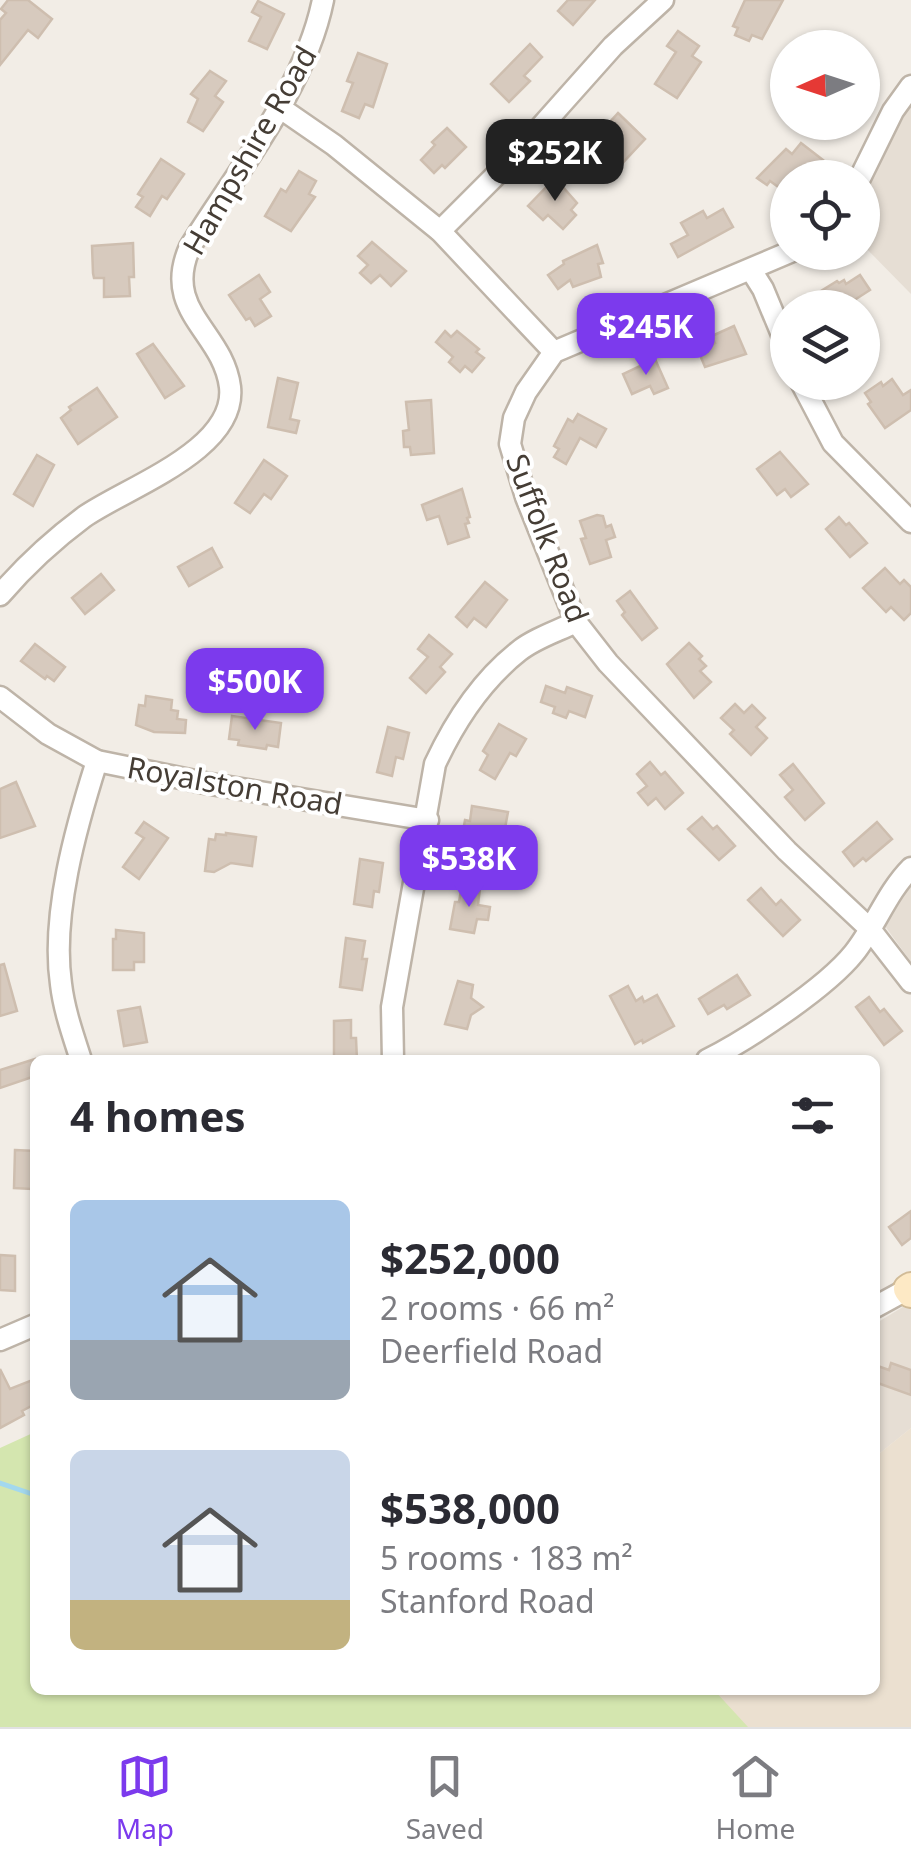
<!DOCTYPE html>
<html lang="en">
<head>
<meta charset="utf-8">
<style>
	:root { --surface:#fff; --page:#f7f7f7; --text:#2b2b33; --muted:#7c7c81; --line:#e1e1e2; --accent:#7c3aed }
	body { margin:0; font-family:"Noto Sans",sans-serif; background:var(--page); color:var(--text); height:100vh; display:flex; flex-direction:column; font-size:38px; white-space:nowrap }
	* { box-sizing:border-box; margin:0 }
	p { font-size:32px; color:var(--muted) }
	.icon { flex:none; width:55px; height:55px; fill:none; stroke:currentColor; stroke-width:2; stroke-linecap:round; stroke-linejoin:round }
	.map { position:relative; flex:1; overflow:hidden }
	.side { position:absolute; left:30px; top:1055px; width:850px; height:640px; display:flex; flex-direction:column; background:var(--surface); border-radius:15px; box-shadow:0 2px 8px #0004 }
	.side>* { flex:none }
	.needle { width:65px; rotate:267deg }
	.tools { position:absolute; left:770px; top:30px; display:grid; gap:20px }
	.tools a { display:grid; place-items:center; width:110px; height:110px; border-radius:50%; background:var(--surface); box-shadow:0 2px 8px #0004; font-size:50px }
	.price { position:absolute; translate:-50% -85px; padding:0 22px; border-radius:20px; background:var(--accent); color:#fff; font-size:32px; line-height:65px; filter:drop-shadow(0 2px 5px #0008) }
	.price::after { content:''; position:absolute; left:50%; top:60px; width:30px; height:22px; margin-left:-15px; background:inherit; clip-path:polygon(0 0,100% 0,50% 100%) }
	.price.selected { background:#222; color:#fff }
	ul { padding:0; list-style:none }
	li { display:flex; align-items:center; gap:30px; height:250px; padding:0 40px }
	li span { display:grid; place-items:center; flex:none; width:280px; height:200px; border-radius:15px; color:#555 }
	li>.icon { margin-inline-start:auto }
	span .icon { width:120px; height:120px; fill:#fffc; stroke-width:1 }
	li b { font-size:42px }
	h2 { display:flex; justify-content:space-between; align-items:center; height:120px; padding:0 40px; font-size:42px }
	.menu { display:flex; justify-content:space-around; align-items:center; height:140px; border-top:2px solid var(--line); background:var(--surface); font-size:28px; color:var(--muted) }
	.menu a { display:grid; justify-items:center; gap:5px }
	.menu .selected { color:var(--accent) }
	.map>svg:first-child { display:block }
</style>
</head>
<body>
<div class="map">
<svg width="911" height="1727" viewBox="0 0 911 1727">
	<rect width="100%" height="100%" fill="#f2ede6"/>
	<g fill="#e6ded4">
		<polygon points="911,101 911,294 863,245 862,198"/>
		<polygon points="911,884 911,962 885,926"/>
		<polygon points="911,1302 911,1428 875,1457 875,1324"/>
	</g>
	<polygon fill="#ebe0d0" points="911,1428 911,1727 667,1727 637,1690 875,1690 875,1457"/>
	<polygon fill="#d4e6af" points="35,1432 35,1690 714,1690 748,1727 0,1727 0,1448"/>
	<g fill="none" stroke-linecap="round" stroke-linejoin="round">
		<polyline stroke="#a3d8ee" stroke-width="5" points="0,1483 35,1495"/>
	</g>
	<g fill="#d7cabe" stroke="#cebeaf" stroke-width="2.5">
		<polygon points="8,0 28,0 52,19 38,38 28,30 0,65 0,20 6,13 1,9"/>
		<polygon points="568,0 595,0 573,25 558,11"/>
		<polygon points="745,0 783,0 762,39 752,35 749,41 735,35 738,28 733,26"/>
		<polygon points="258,1 284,14 267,49 249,41 261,17 252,12"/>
		<polygon points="678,31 699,46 692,56 701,62 677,98 655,84 676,52 667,46"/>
		<polygon points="530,44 542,57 524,76 530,81 509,102 491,84"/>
		<polygon points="358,53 387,64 373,107 365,104 359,118 342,111 353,83 347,81"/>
		<polygon points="210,71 226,81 215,96 223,102 203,131 188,122 198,99 191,94"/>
		<polygon points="618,113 645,139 615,171 594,146 601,138 598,135"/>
		<polygon points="447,128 466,147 445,168 442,165 434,173 421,160 435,145 432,142"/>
		<polygon points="801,143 823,160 809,178 788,178 788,194 770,181 767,185 757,178 786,149 792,154"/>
		<polygon points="161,159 184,174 167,199 162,196 150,216 136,207 143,197 138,194"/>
		<polygon points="299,171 316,181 309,194 315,197 291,231 265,216 281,189 286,192"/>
		<polygon points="555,178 577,203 571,210 576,215 563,229 548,215 543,220 528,206"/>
		<polygon points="723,209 733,227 678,257 671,244 688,235 681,223 703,211 707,218"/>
		<polygon points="372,242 406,271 391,286 380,275 371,283 360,273 368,265 358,256"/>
		<polygon points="133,243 134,277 129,277 130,296 104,297 104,278 94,278 93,273 92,246"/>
		<polygon points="597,245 603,263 598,264 601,277 573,287 570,280 558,289 548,275 564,264 563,261"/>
		<polygon points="259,275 270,292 260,299 271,316 255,326 250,318 246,320 229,295"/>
		<polygon points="860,275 870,290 842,308 821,308 813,296 837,281 839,283 844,280 846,284"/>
		<polygon points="734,326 746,354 705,367 698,350 715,343 712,336"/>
		<polygon points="445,331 451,337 457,331 479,349 476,352 484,358 472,372 465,366 460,372 449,362 453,357 436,342"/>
		<polygon points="153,344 184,386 165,398 137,354"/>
		<polygon points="655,359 668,388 654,394 650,386 632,394 623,374"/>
		<polygon points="278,378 298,383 290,419 299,421 296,433 268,427"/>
		<polygon points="892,379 903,395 911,390 911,410 885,428 868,404 871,402 865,393 881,382 883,386"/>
		<polygon points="97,388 117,417 78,444 61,418 71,410 69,407"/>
		<polygon points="431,400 434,453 411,455 410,447 404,447 403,431 409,430 406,402"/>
		<polygon points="578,414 606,429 596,447 580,438 566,464 554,457 559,449 554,446 568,419 573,422"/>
		<polygon points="780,452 808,484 791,497 785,489 777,495 757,469"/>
		<polygon points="37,455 54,465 33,506 14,494"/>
		<polygon points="264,460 287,476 271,499 264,494 250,513 235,503"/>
		<polygon points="462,489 470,517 467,518 469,523 465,524 469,537 448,544 439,516 427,520 422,505"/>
		<polygon points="597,515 603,516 606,527 611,525 615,537 606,540 611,557 590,564 581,539 586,538 580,521"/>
		<polygon points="839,517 846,525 849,523 867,543 850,557 826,529"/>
		<polygon points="212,548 222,567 189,586 178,567"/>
		<polygon points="885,568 900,584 904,580 911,587 911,613 904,620 891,607 886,612 863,588"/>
		<polygon points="101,574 114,590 85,614 72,598"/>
		<polygon points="485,582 507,600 486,627 474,618 467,627 456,617"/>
		<polygon points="630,591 657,628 642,640 622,615 625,612 617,601"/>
		<polygon points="429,635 452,654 440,667 445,672 426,693 410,678 428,657 418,649"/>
		<polygon points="689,643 702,656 699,659 706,666 700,671 711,682 694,698 667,664"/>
		<polygon points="35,644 65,667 54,681 47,676 45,679 21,661"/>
		<polygon points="546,686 565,693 567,687 592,696 585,717 569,711 566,718 553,713 555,707 541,702"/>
		<polygon points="146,696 172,700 171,710 178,711 177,719 186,720 185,733 154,732 136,725 139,705 145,706"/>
		<polygon points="735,704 744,713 752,705 765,718 756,727 767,738 751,755 730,734 734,730 721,718"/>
		<polygon points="232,716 281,723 278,747 267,745 266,749 238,745 239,740 229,739"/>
		<polygon points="499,724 526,739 516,756 510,753 495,779 480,770 488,755 483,751"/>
		<polygon points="388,727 409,733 403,759 396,757 392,776 377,772"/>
		<polygon points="650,762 661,775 665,772 683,793 665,809 656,798 648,805 638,793 647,786 637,774"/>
		<polygon points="793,764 824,803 805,820 785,797 793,790 780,775"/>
		<polygon points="16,782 35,826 0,838 0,789"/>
		<polygon points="472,806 508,812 505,828 497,827 495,841 485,839 483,852 460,848 465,820 470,821"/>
		<polygon points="702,817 713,829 717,826 735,846 719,860 688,829"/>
		<polygon points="144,822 168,838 139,879 123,867 144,838 136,833"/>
		<polygon points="877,822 892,839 866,861 863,858 854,866 843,852"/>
		<polygon points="226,833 256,837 252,866 231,863 214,872 205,871 209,839 215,840 216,834 226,835"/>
		<polygon points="360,859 383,863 379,892 374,891 372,907 354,904"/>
		<polygon points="462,885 480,888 478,905 490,907 488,920 477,919 474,933 450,929 455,902 459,902"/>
		<polygon points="761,888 776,905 781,900 800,920 783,936 748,900"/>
		<polygon points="116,930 144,933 144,962 134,962 134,970 113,970 113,939 116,939"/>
		<polygon points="346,938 365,941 362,959 367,959 362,990 340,987"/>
		<polygon points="4,964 17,1011 0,1016 0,965"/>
		<polygon points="737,975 750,995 727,1009 724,1005 708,1014 699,999"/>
		<polygon points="458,981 473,985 471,998 483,1007 471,1015 467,1029 445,1024"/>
		<polygon points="628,986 636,1001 642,997 644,1002 657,995 674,1026 643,1043 642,1040 635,1044 610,996"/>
		<polygon points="869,997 880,1012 884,1009 902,1031 884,1045 856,1007"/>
		<polygon points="140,1007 147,1042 124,1046 118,1011"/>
		<polygon points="351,1020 351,1038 356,1038 357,1060 334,1060 334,1021"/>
		<polygon points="35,1059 35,1076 0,1088 0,1070"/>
		<polygon points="15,1150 35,1151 32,1189 14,1188"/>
		<polygon points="911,1211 911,1238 902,1245 889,1227"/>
		<polygon points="0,1255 15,1256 15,1291 0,1290"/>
		<polygon points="891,1363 911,1370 911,1395 875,1382 875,1365 889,1370"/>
		<polygon points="0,1369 10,1389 35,1379 35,1404 22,1411 24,1415 0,1428"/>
	</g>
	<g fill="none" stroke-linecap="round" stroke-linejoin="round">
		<defs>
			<g id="street">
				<polyline points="279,107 334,145 440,231 554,352"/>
				<polyline points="860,178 893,111 911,86"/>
				<polyline points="440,231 514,157 613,46 663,0"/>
				<polyline points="790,252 554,352 526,392 514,418 510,444 526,497 576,622 608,663 787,851 869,928 911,982"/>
				<polyline points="751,270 763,289 788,349"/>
				<polyline points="801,382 833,443 911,522"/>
				<path d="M0 595C25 566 53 540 84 517 127 487 237 450 230 387 223 331 161 311 190 247 237 171 305 89 323 0"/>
				<polyline points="0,697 48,734 97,761 205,783 428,820"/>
				<path d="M81 1060C73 1035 64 1010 61 984 51 915 76 827 97 761"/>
				<path d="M393 1060 392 1007 435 764C455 721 482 680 519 651 535 638 558 631 576 622"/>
				<path d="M707 1060C747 1040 826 988 854 953 875 927 887 892 911 868"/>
				<polyline points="875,1307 908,1289"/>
				<polyline points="0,1340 35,1325"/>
			</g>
			<polyline id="secondary" points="911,1287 908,1289 911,1293"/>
		</defs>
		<use href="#street" stroke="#beb4a8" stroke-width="25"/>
		<use href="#secondary" stroke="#d1bb97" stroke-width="32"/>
		<use href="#street" stroke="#fff" stroke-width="20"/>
		<use href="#secondary" stroke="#fde9c5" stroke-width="28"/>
	</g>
	<g text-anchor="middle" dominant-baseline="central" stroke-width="8" stroke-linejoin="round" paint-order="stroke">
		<g font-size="30" fill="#453d35" stroke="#fff">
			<text transform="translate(249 150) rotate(-60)">Hampshire Road</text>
			<text transform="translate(548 538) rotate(69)">Suffolk Road</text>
			<text transform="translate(235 785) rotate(10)">Royalston Road</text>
		</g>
	</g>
</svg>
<div class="tools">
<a><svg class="needle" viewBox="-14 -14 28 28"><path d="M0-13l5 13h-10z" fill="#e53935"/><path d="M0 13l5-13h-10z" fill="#7c7c81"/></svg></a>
<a><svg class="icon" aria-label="locate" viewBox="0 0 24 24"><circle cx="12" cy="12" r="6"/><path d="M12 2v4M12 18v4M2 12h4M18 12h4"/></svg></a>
<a><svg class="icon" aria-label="layers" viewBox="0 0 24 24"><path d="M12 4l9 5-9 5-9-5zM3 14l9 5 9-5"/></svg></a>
</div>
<b class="price selected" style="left:555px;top:204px">$252K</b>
<b class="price" style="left:646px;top:378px">$245K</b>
<b class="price" style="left:255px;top:733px">$500K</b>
<b class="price" style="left:469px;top:910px">$538K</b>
<section class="side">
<h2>4 homes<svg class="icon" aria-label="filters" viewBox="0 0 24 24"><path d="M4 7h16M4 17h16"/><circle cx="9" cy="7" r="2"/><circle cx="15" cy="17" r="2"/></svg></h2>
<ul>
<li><span style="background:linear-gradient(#a9c7e8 70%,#9aa5b1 0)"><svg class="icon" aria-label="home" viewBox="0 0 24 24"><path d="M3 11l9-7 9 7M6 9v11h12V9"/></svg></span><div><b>$252,000</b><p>2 rooms · 66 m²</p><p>Deerfield Road</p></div></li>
<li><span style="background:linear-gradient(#c9d6e8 75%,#c2b280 0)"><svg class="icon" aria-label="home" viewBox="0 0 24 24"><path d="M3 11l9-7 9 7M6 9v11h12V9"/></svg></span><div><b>$538,000</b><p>5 rooms · 183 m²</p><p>Stanford Road</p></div></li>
</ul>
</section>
</div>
<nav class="menu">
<a class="selected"><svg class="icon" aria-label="map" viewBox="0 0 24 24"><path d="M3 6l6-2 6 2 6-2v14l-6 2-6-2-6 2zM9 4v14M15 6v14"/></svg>Map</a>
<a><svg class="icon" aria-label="saved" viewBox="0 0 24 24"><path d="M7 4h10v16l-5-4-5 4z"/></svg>Saved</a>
<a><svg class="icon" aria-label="home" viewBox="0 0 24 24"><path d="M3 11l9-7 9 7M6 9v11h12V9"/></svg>Home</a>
</nav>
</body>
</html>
